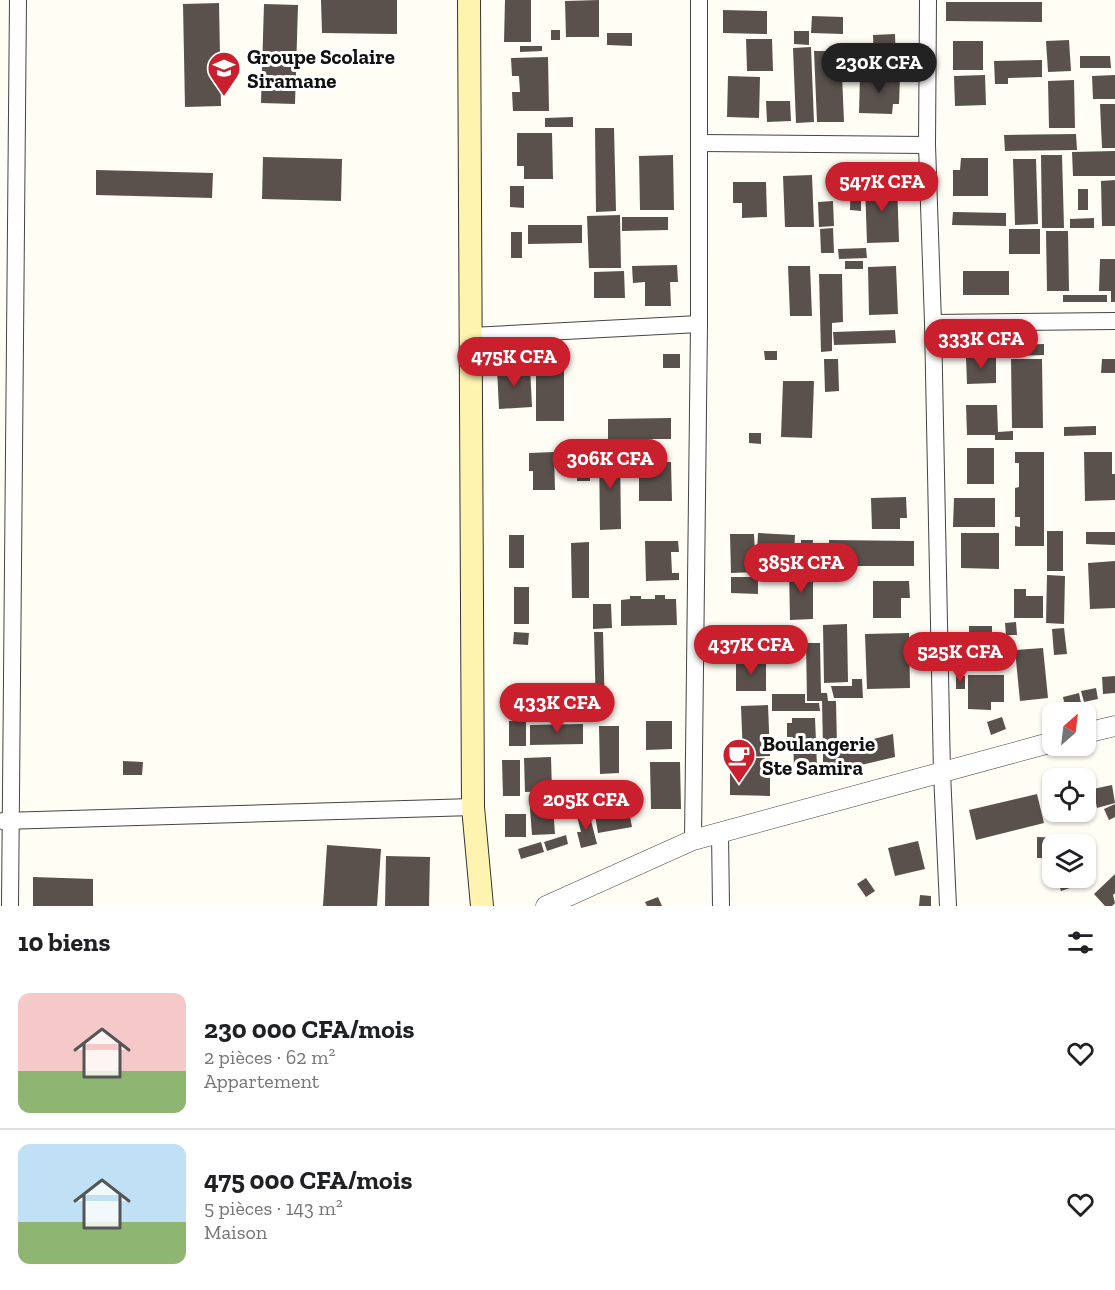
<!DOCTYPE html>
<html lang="fr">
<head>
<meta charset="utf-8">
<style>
	:root { --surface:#fff; --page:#f6f6f6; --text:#202124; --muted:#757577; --line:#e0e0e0; --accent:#ca1f2d }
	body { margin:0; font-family:"Zilla Slab",serif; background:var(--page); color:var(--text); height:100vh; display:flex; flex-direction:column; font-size:22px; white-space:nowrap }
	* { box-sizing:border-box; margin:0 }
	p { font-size:20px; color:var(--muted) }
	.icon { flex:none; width:33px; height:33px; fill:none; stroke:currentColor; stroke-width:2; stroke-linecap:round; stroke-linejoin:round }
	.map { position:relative; height:906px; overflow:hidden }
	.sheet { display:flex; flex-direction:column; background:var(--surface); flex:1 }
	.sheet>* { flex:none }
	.needle { width:39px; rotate:28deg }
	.fabs { position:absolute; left:1042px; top:702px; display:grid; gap:12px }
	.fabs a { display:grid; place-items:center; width:54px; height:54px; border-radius:12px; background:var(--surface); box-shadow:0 2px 4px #0004; font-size:30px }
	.price { position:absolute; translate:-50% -51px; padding:0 14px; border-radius:21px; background:var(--accent); color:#fff; font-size:20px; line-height:39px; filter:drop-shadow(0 2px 3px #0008) }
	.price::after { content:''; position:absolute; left:50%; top:36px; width:18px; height:14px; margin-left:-9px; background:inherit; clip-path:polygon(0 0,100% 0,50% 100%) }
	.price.on { background:#222; color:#fff }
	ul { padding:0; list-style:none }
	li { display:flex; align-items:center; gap:18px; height:150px; padding:0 18px }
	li+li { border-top:2px solid var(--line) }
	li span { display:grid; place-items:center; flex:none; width:168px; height:120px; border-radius:12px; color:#555 }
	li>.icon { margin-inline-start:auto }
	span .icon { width:72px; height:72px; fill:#fffc; stroke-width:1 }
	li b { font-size:26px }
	h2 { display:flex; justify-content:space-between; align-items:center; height:72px; padding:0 18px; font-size:26px }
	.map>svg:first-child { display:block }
</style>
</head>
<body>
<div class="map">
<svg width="1115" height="906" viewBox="0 0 1115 906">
	<rect width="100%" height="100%" fill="#fffdf4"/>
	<g fill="#5a514c">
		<polygon points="321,0 397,0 397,34 322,33"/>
		<polygon points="505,0 531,0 531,42 504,42"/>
		<polygon points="599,0 599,37 566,37 565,1"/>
		<polygon points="946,2 1042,2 1042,22 946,21"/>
		<polygon points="219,3 221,106 185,107 183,4"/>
		<polygon points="264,4 298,5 295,104 261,103"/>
		<polygon points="723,10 767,11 767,34 723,33"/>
		<polygon points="812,16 843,17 843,34 811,33"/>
		<rect x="551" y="30" width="9" height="10"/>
		<polygon points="794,31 809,31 809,45 794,44"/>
		<polygon points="607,33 632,33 632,46 607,45"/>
		<polygon points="895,34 896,63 874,64 873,35"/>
		<polygon points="746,39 772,39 773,71 747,71"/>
		<polygon points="1069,40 1071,71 1048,72 1046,41"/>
		<rect x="953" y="41" width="30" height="29"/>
		<polygon points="520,46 542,46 542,51 520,52"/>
		<polygon points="811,47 814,122 796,123 793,48"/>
		<polygon points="814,51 841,51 844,122 817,122"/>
		<polygon points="1080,56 1110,56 1111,68 1080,68"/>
		<polygon points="548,57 549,111 513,111 512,92 520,92 519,76 512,76 511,58"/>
		<polygon points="1042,60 1042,77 1008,78 1008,84 995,84 994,61"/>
		<polygon points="985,75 986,105 955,106 954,76"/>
		<polygon points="1115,75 1115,99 1093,99 1092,76"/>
		<polygon points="728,76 760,77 759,118 727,117"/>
		<polygon points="860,76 900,77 899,104 893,104 892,114 859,113"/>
		<polygon points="1074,80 1075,128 1049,128 1048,81"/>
		<polygon points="766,101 790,101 791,121 767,122"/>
		<polygon points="1100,104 1115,104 1115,148 1102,148"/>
		<polygon points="573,117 573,127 545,127 545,118"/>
		<polygon points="595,128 614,128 616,211 596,212"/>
		<polygon points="517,133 552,133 553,179 524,179 524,166 517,166"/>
		<polygon points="1076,134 1077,150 1005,151 1004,135"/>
		<polygon points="1115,151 1115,176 1073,176 1072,152"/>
		<polygon points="673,155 674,210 640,210 639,156"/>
		<polygon points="1041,155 1062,155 1064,228 1042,228"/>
		<polygon points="263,157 342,159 341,201 262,199"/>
		<polygon points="961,158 988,158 988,196 953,196 953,170 960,170"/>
		<polygon points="1013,159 1036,159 1038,224 1015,225"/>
		<polygon points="851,169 871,169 870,178 861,178 861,211 850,210"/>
		<polygon points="96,170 213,173 212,198 96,195"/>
		<polygon points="812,175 814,227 785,227 783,176"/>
		<polygon points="1115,180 1115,226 1102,226 1101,181"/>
		<polygon points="733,182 766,182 767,217 742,218 742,203 733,203"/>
		<polygon points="897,183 899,242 867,243 865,184"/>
		<polygon points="510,186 524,186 524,208 510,207"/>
		<rect x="1078" y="189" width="10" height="21"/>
		<polygon points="833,201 834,226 819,227 818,202"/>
		<polygon points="953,212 1006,213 1006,226 952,225"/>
		<polygon points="620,215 621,268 589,268 587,216"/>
		<polygon points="622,217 668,217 668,230 622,231"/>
		<polygon points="1094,218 1094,228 1070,228 1070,219"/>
		<polygon points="528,225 582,225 582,243 528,244"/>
		<polygon points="833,228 834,253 821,253 820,229"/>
		<rect x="1009" y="229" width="31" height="25"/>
		<polygon points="1046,231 1068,231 1069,291 1047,291"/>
		<rect x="511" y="232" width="11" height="26"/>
		<polygon points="866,248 867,258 839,259 838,249"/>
		<polygon points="1100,259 1115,259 1115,302 1111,302 1111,291 1099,291"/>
		<rect x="845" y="261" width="18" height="8"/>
		<polygon points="677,265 678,282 670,282 671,306 645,306 645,282 633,283 632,266"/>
		<polygon points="788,266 810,266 812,316 790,316"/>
		<polygon points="896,266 898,314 869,315 868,267"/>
		<polygon points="624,271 625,298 594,298 594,272"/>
		<rect x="963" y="271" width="46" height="24"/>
		<polygon points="819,274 842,274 843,322 832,323 832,351 821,352"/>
		<rect x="1063" y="295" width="44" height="7"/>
		<polygon points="895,330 896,343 834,345 833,332"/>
		<polygon points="1044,344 1044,355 1012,356 1012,345"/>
		<polygon points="764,351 777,351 777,360 765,360"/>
		<rect x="663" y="354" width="17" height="14"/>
		<polygon points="966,357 996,357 996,383 967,384"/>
		<polygon points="824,359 838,359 839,391 825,392"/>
		<polygon points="1011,359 1042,359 1043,428 1012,428"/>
		<polygon points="1102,359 1115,359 1115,373 1101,373"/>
		<polygon points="530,367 532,407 499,409 497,368"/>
		<polygon points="564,367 564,421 536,421 536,368"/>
		<polygon points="783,381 814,381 812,438 781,437"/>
		<polygon points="966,405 997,405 998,432 1013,431 1013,440 995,440 995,435 967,435"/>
		<polygon points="671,418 671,439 608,439 608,419"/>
		<polygon points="1096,426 1096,435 1064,436 1064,427"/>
		<polygon points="749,433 761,433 761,444 749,443"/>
		<rect x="967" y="448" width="27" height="36"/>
		<polygon points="577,449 589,449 590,481 577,481"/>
		<polygon points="599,451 620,451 621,529 600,530"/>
		<polygon points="554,452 555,490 533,490 533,471 529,471 529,453"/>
		<polygon points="1015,452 1044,452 1044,546 1015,546 1015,526 1020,527 1020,517 1015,517 1015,488 1019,487 1019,463 1015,463"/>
		<polygon points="1084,452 1112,452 1112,474 1115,474 1115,500 1085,501"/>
		<polygon points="671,462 672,501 639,501 639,475 630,475 630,463"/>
		<polygon points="906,497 907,518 900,518 900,529 872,529 871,498"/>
		<polygon points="954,498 995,498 995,527 953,527"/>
		<rect x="1047" y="531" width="16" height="40"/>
		<polygon points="1086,532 1115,532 1115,545 1086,544"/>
		<polygon points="758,533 795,535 794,553 757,552"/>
		<polygon points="961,533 999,533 999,569 961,568"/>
		<polygon points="730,534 754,534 756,572 731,573"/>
		<rect x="509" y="535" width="15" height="33"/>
		<polygon points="801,540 813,540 812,554 801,554"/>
		<polygon points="829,540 914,541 914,566 829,566"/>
		<polygon points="645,541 678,541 679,552 671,552 672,573 679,573 679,580 646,581"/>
		<polygon points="589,542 589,598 572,598 571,543"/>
		<polygon points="1115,561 1115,608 1090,609 1088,563"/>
		<polygon points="789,568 813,568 813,619 790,620"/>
		<polygon points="1047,575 1065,576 1064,624 1046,623"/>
		<polygon points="731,577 758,577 758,594 731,593"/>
		<polygon points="873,581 909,581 910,598 901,598 901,618 873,618"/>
		<rect x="514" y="587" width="15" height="37"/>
		<polygon points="1014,589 1026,589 1026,596 1043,596 1043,618 1014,618"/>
		<polygon points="655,595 665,595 665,599 676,599 677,625 621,626 621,600 630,599 630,596 641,596 641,599 655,599"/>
		<polygon points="593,604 611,604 612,628 593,629"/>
		<polygon points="1016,622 1017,635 1006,635 1005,623"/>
		<polygon points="847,624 848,682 824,683 823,625"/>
		<rect x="969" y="626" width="23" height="32"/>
		<polygon points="1064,628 1067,654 1054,655 1052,629"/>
		<polygon points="514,632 529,633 528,645 513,644"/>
		<polygon points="594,632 603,632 605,713 596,713"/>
		<polygon points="909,633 910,688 867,689 865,634"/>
		<polygon points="960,639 966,639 967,657 961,658"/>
		<polygon points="806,643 820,643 821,693 827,693 828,701 836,701 837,747 823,748 822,701 807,701"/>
		<polygon points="1043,648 1048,698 1020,701 1015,650"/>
		<polygon points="736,661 766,662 766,691 736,691"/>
		<polygon points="968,675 1004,675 1004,702 991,702 991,710 968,709"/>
		<rect x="956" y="676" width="9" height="13"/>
		<polygon points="1115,676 1115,693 1103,694 1102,677"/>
		<polygon points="852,679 862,679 863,698 834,698 831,686 852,686"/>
		<polygon points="1096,688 1098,699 1084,702 1081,691"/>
		<polygon points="546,692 557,692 558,713 546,713"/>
		<polygon points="1079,693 1081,703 1065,707 1063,697"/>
		<polygon points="772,694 805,694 805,703 819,703 820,711 772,711"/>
		<rect x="510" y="697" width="17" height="19"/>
		<polygon points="768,705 770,756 743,757 741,706"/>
		<polygon points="1002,717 1006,729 991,735 987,722"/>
		<polygon points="792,718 815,718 817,766 794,767 793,737 787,737 787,723 792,723"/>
		<polygon points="526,720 526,746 509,746 509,721"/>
		<polygon points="646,721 672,721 672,749 646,750"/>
		<polygon points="583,724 583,744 530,745 530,725"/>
		<polygon points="599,726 619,726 619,773 600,774"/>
		<polygon points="893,734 895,757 823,774 823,752"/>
		<polygon points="551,757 552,791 525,792 524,758"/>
		<polygon points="730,758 770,758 770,796 730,795"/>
		<polygon points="502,760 520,760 520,796 503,796"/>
		<polygon points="123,761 143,762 142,775 123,775"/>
		<polygon points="650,762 680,762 681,809 651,809"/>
		<polygon points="624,785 632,827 598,833 594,810 601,809 597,790"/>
		<polygon points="1112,785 1115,803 1097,808 1093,789"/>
		<polygon points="1089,786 1094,808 1086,810 1086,787"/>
		<polygon points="552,793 555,834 532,835 529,795"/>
		<polygon points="1037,794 1044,823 976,840 969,810"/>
		<polygon points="1115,804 1115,817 1109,820 1104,809"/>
		<polygon points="1059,812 1085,812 1060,818"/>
		<polygon points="589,813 597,844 581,848 577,832 581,832 577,816"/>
		<rect x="505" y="814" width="21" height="23"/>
		<polygon points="566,835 568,844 547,851 544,842"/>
		<polygon points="1037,837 1066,838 1066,844 1053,844 1053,858 1037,858"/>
		<polygon points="918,841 925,869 895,876 888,848"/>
		<polygon points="541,842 544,852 521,859 518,849"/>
		<polygon points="327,845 381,849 377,906 323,906"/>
		<polygon points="386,856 430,857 429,906 385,906"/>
		<polygon points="1115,874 1115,893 1113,895 1115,903 1112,906 1105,906 1094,894"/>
		<polygon points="33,877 93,879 93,906 33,906"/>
		<polygon points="866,878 875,891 866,897 857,884"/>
		<polygon points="1057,878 1080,878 1082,884 1061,891"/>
		<polygon points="920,895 931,896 931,906 919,906"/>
		<polygon points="658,897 662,906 647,906 645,902"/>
	</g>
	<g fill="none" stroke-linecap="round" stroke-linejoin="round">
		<defs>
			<g id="minor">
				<polyline points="928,0 927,145 933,323 942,773 948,906"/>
				<polyline points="699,143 927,145"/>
				<polyline points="933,323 1115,321"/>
				<polyline points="471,336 699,324"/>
				<polyline points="3,821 473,807"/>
				<polyline points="720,833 721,906"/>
				<polyline points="693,840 699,324 699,0"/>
				<polyline points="10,906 18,0"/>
			</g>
			<g id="tertiary">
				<polyline points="1086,733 1115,726"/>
				<polyline points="546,906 693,840 1053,742"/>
			</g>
			<polyline id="secondary" points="469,0 473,807 482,906"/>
		</defs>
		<use href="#minor" stroke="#444" stroke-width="18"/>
		<use href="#tertiary" stroke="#444" stroke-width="21"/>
		<use href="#secondary" stroke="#333" stroke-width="24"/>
		<use href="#minor" stroke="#fff" stroke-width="16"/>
		<use href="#tertiary" stroke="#fff" stroke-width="20"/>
		<use href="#secondary" stroke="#fff4af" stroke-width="22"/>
	</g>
	<defs>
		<symbol id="school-pin" viewBox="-11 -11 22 30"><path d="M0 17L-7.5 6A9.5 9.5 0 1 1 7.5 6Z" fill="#ca1f2d" stroke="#fff"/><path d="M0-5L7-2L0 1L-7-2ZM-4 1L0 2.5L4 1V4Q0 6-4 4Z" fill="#fff"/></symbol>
		<symbol id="cafe-pin" viewBox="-11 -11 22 30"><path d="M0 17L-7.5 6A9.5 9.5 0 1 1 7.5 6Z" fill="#ca1f2d" stroke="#fff"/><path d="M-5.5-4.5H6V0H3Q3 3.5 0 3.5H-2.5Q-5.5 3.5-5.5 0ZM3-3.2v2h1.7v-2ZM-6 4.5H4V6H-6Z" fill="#fff"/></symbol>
	</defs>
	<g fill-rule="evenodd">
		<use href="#school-pin" x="205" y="49" width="38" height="52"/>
		<use href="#cafe-pin" x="720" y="736" width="38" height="52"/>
	</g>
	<g text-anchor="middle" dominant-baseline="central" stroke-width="6" stroke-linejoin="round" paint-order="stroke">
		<g font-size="21" font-weight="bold" fill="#111" stroke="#fff" text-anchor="start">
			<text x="247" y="56">Groupe Scolaire<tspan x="247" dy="24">Siramane</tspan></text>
			<text x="762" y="743">Boulangerie<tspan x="762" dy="24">Ste Samira</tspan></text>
		</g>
	</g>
</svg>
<div class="fabs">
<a><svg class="needle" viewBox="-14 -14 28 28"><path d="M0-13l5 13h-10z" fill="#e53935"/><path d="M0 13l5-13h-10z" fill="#757577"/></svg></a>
<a><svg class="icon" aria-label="locate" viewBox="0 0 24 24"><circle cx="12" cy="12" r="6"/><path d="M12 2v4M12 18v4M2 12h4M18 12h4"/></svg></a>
<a><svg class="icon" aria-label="layers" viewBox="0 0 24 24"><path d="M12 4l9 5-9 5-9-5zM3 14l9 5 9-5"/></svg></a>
</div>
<b class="price on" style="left:879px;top:94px">230K CFA</b>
<b class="price" style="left:882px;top:213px">547K CFA</b>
<b class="price" style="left:981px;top:370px">333K CFA</b>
<b class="price" style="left:514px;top:388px">475K CFA</b>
<b class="price" style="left:610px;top:490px">306K CFA</b>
<b class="price" style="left:801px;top:594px">385K CFA</b>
<b class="price" style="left:751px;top:676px">437K CFA</b>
<b class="price" style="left:960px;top:683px">525K CFA</b>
<b class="price" style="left:557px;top:734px">433K CFA</b>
<b class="price" style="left:586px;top:831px">205K CFA</b>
</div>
<section class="sheet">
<h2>10 biens<svg class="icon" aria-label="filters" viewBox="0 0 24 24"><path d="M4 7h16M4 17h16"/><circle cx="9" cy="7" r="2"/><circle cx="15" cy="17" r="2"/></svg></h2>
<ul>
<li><span style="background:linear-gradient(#f6c9c9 65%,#8fb573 0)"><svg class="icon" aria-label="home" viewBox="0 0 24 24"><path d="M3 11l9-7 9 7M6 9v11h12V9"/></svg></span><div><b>230 000 CFA/mois</b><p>2 pièces · 62 m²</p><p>Appartement</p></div><svg class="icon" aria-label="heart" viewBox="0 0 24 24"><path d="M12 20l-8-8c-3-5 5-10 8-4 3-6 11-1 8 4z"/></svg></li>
<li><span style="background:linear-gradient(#bfe0f5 65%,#8fb573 0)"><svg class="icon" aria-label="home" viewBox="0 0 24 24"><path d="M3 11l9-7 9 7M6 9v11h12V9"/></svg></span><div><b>475 000 CFA/mois</b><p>5 pièces · 143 m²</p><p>Maison</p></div><svg class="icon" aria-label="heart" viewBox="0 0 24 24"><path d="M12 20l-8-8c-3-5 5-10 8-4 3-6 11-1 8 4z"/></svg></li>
</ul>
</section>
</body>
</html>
